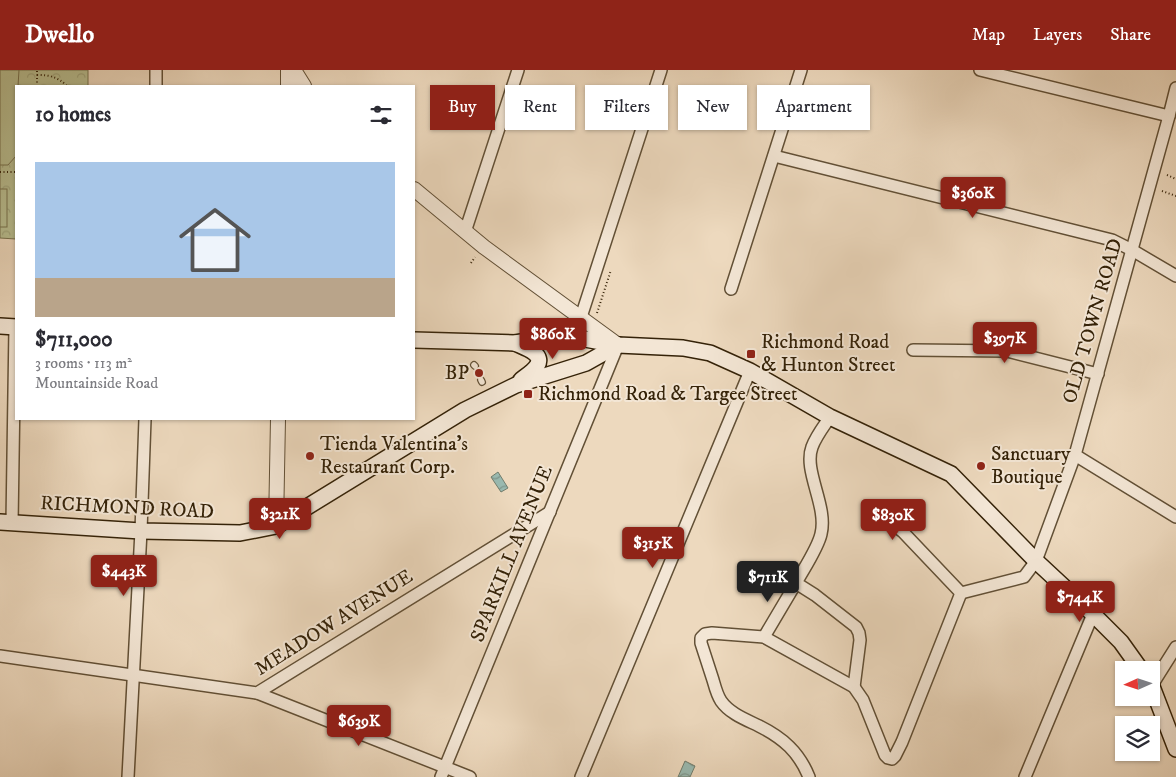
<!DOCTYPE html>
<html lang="en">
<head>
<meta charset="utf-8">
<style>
	:root { --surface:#fff; --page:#f7f7f7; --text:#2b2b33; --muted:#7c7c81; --line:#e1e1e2; --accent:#8f2418 }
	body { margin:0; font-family:"IM FELL DW Pica",serif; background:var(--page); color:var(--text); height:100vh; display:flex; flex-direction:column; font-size:19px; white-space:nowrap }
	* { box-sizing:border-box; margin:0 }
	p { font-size:16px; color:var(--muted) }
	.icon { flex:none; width:28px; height:28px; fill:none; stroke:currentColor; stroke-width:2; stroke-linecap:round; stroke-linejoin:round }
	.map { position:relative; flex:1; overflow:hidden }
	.details { position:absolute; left:15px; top:15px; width:400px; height:335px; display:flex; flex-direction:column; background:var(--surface); border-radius:0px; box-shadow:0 1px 4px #0004 }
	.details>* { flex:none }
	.top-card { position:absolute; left:430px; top:15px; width:475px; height:45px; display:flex; gap:10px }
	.needle { width:32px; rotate:267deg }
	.buttons { position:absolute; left:1115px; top:591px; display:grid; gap:10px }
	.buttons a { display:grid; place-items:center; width:45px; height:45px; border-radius:0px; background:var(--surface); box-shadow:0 1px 4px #0004; font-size:25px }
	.price { position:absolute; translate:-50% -42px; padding:0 11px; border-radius:5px; background:var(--accent); color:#fff; font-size:16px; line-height:32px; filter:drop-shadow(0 1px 2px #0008) }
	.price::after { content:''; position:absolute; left:50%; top:30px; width:15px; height:11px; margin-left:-8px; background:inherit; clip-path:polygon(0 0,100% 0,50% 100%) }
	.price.on { background:#222; color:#fff }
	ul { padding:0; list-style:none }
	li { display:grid; align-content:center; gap:10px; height:265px; padding:0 20px }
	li+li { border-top:1px solid var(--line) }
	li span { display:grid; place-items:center; height:155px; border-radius:0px; color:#555 }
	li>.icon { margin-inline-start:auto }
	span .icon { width:90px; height:90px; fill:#fffc; stroke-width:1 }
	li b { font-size:21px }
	h2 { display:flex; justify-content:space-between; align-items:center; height:60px; padding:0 20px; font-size:21px }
	.tag { padding:0 18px; border-radius:0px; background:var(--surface); box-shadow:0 1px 4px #0004; font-size:18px; line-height:45px }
	.tag.on { background:var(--accent); color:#fff }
	header { display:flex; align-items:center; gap:30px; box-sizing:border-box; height:70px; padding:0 25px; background:var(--accent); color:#fff }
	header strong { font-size:24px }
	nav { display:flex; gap:28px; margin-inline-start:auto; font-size:18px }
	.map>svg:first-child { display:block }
</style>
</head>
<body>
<header>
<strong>Dwello</strong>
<nav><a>Map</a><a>Layers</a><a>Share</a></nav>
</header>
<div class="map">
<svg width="1176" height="707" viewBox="0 0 1176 707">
	<defs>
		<pattern id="park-crowns" width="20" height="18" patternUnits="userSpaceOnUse" patternTransform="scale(1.25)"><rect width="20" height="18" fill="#b8bf92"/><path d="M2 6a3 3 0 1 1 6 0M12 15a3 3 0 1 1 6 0" fill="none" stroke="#9fa47c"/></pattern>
		<pattern id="water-waves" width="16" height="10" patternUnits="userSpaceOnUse" patternTransform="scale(1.25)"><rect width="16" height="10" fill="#99bab1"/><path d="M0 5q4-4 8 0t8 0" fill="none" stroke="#7e978e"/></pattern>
	</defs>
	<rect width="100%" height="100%" fill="#edd9be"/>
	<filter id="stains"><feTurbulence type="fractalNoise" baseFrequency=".004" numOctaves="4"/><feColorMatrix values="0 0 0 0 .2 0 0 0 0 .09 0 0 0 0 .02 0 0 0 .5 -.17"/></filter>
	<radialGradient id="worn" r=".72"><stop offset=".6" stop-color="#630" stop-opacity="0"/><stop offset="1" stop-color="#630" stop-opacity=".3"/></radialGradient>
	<polygon fill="url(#park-crowns)" stroke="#76704d" points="0,0 88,0 88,16 16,16 16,169 0,168"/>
	<g fill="#b8bf92" stroke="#76704d">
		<polygon points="0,0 19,0 18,16 16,16 16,86 8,95 0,95"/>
		<rect x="0" y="119" width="7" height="38"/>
	</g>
	<g fill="url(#water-waves)" stroke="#717d6d">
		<polygon points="498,402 508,418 501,422 491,407"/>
		<polygon points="685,691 695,696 690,707 678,707"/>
	</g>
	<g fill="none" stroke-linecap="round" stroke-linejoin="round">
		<defs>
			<g id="service">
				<polyline points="474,295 475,296"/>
				<polyline points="481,310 482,312"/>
			</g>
			<g id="minor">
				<polyline points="980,0 1169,46"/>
				<polyline points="156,16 156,0"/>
				<polyline points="774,86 1112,170 1132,180 1176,206"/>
				<polyline points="465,162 518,0"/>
				<polyline points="731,219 801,0"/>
				<polyline points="581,247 661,0"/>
				<polyline points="913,280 1007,281 1098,304"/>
				<path d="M830 347C824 356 816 366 812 377 803 401 828 436 821 464 818 478 803 500 796 513L815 525 856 557 859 563 860 570 854 617"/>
				<polyline points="1075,385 1176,447"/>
				<polyline points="881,451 894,455 903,462 961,523"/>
				<polyline points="12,453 15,257"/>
				<polyline points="961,523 1024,507 1036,491 1075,385 1169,46 1176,18"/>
				<polyline points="764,567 796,513"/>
				<polyline points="0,586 257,623 550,442"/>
				<polyline points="1152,615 1176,577"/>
				<polyline points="257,623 470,707"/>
				<polyline points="128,707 141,461 145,349"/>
				<polyline points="441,707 618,275"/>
				<polyline points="581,707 750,301"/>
				<path d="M809 707C799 682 783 668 759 656 747 650 730 644 721 631 717 625 715 617 713 610 709 598 705 585 701 573V568L705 564 712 563 764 567 854 617 863 630 885 685 888 688 892 689 895 686 902 672 961 523"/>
				<polyline points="1025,707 1093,544"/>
			</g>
			<g id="tertiary">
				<polyline points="294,0 304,16"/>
				<polyline points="288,16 288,0"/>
				<polyline points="414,119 484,177 618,275"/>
				<polyline points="276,456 278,349"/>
			</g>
			<g id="secondary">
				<polyline points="0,256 16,257"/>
				<polyline points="414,270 515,273 546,268 585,269 618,275 683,278 710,283 750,301 830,347 951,404 1036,491 1093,544 1121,572 1141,600"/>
				<path d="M515 273C523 277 545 283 537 296 533 302 526 306 521 310"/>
				<polyline points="0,452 141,461 240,463 276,456 465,340 516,315 586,293 618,275"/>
				<polyline points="1151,614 1176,679"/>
			</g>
		</defs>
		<use href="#service" stroke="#625036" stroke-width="8"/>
		<use href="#minor" stroke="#625036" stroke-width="14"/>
		<use href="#tertiary" stroke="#625036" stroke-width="16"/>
		<use href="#secondary" stroke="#342208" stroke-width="18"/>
		<g stroke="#342208" stroke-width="2" stroke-dasharray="1 2.5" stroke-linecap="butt">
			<path d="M37 5C50 5 58 7 67 16"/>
			<polyline points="37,16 37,0"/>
			<polyline points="0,102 16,102"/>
			<polyline points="1167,105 1176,109"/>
			<polyline points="1162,121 1176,126"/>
			<polyline points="471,193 475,187"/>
			<polyline points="597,243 611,200"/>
		</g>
		<use href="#service" stroke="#f3e6d5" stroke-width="5.5"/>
		<use href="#minor" stroke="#f3e6d5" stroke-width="11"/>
		<use href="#tertiary" stroke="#f3e6d5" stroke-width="14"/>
		<use href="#secondary" stroke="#f3e6d5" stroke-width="15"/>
	</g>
	<g fill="#8f2418" stroke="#f3e6d5" stroke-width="2">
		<rect x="746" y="279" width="10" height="10" rx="2.5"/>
		<circle cx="479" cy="303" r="5"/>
		<rect x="523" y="319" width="10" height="10" rx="2.5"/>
		<circle cx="310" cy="386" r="5"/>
		<circle cx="981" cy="396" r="5"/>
	</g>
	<g text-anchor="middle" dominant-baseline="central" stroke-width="4" stroke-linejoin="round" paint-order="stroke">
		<g font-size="20" fill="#342208" stroke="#f3e6d5">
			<text transform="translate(1093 251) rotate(-74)">OLD TOWN ROAD</text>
			<text transform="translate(127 438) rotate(3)">RICHMOND ROAD</text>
			<text transform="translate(512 484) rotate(-68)">SPARKILL AVENUE</text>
			<text transform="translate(334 553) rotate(-32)">MEADOW AVENUE</text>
		</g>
		<g font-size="20" fill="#342208" stroke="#f3e6d5" text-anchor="start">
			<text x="761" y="272">Richmond Road<tspan x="761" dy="23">&amp; Hunton Street</tspan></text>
			<text x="469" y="303" text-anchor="end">BP</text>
			<text x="538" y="324">Richmond Road &amp; Targee Street</text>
			<text x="320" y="374">Tienda Valentina's<tspan x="320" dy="23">Restaurant Corp.</tspan></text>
			<text x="991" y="384">Sanctuary<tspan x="991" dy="23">Boutique</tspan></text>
		</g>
	</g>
	<rect width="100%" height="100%" filter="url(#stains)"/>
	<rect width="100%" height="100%" fill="url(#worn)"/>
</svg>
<div class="buttons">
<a><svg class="needle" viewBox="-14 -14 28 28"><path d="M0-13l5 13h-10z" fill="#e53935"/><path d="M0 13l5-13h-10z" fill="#7c7c81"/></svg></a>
<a><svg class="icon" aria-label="layers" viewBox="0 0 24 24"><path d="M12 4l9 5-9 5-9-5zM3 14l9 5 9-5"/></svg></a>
</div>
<b class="price" style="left:973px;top:149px">$360K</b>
<b class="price" style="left:553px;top:290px">$860K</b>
<b class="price" style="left:1005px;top:294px">$397K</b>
<b class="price" style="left:280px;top:470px">$321K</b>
<b class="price" style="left:893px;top:471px">$830K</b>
<b class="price" style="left:653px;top:499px">$315K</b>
<b class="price" style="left:124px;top:527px">$443K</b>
<b class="price on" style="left:768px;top:533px">$711K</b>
<b class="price" style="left:1080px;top:553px">$744K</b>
<b class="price" style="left:359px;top:677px">$639K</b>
<div class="top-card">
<a class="tag on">Buy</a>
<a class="tag">Rent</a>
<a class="tag">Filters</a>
<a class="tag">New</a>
<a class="tag">Apartment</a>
</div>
<section class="details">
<h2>10 homes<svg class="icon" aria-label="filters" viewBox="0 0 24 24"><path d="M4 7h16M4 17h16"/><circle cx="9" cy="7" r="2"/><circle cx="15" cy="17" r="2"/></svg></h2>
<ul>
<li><span style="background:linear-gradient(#a9c7e8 75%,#b9a48a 0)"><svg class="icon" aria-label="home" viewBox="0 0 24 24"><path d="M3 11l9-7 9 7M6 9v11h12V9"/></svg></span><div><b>$711,000</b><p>3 rooms · 113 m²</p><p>Mountainside Road</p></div></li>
</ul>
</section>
</div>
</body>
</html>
